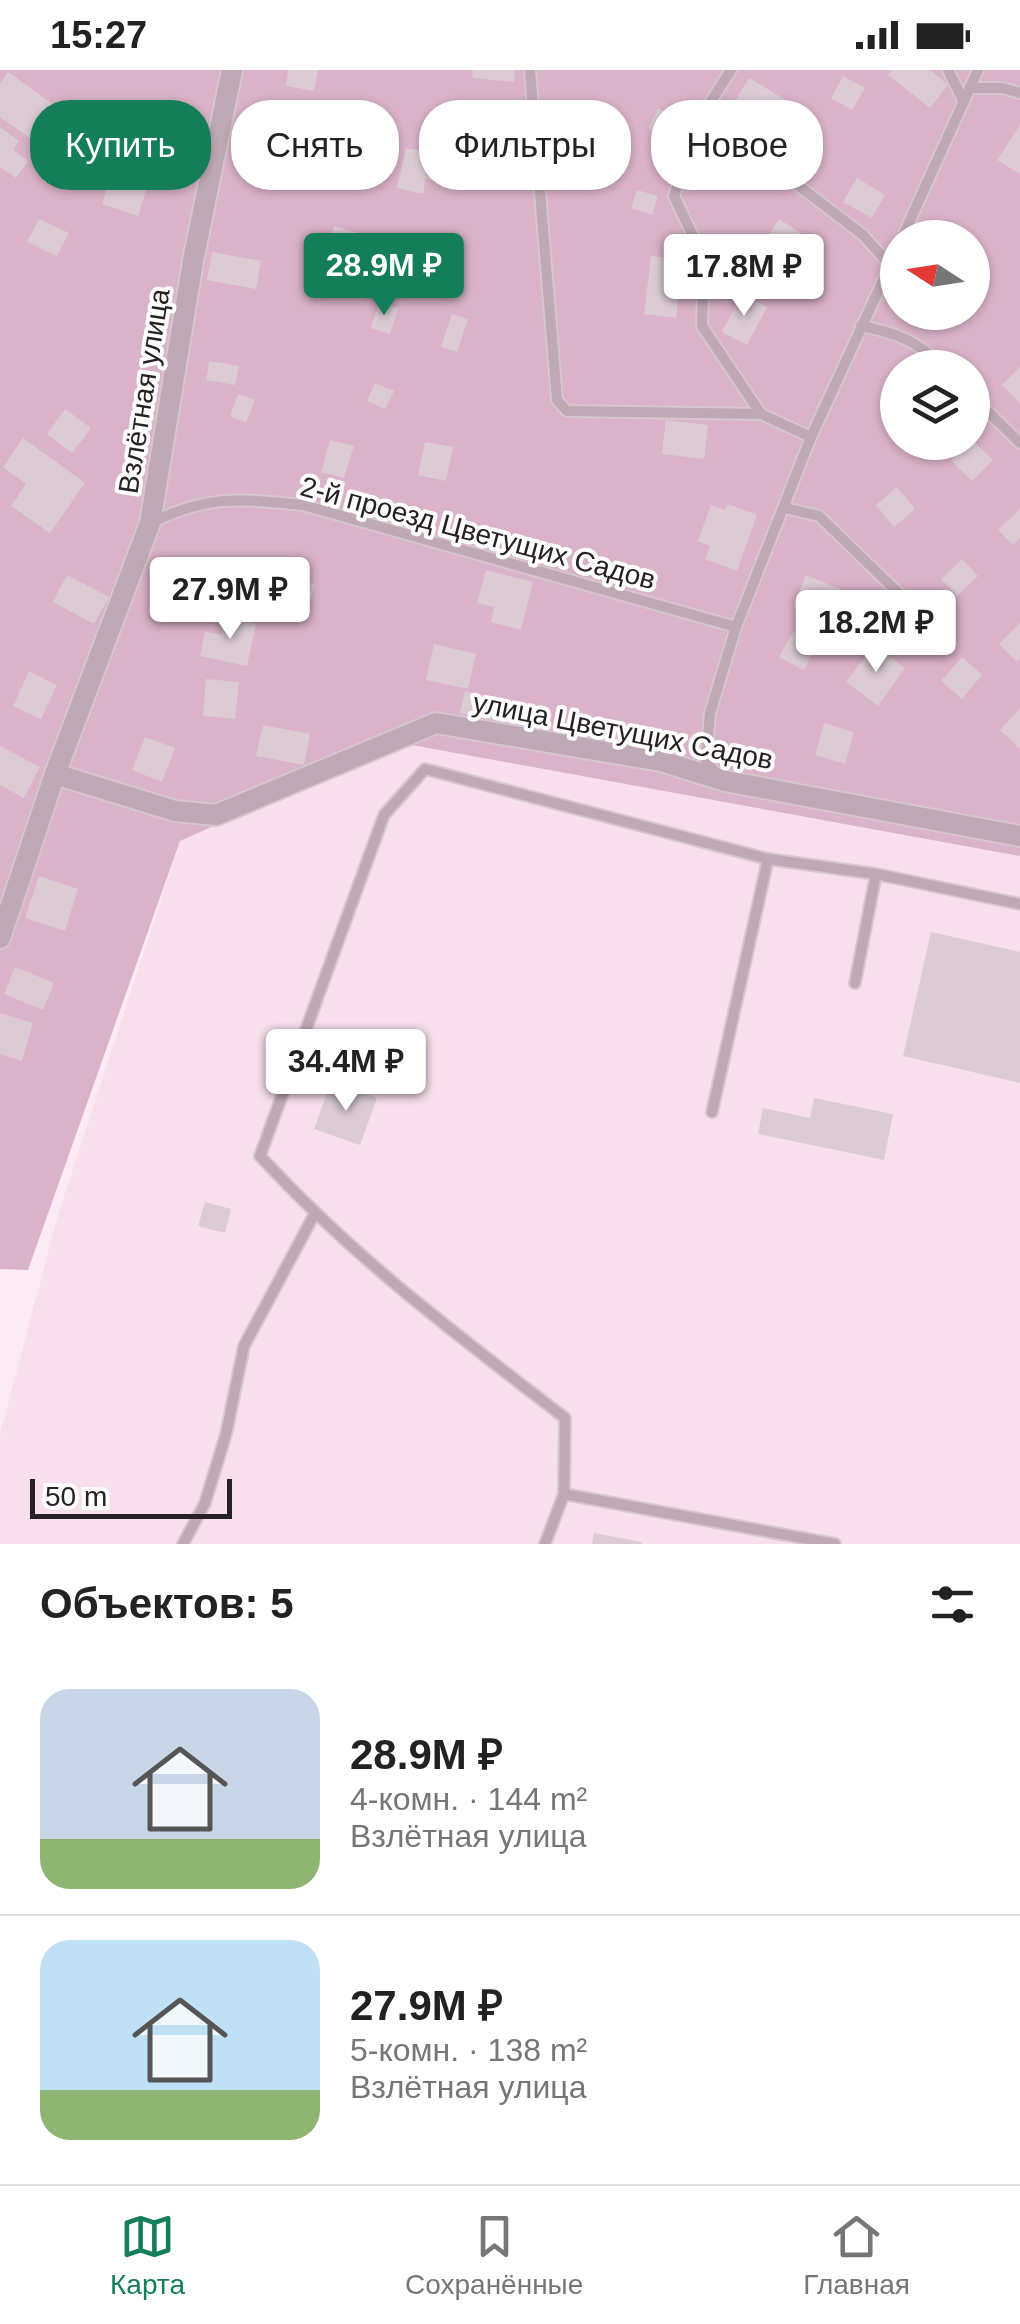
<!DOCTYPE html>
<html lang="ru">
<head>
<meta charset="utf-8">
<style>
	:root { --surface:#fff; --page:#f2f2f2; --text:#222; --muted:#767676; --line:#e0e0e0; --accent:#147e59 }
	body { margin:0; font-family:Helvetica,sans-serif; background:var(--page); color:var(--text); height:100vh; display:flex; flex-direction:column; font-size:38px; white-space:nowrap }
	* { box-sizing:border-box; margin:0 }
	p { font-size:32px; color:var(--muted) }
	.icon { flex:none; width:55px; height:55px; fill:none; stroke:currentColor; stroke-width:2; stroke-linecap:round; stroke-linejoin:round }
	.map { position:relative; height:1474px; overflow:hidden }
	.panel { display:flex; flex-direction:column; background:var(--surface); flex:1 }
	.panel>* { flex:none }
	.banner { position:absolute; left:30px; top:30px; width:960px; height:90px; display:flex; gap:20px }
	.needle { width:65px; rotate:282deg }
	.fabs { position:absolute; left:880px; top:150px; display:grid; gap:20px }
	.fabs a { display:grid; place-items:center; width:110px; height:110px; border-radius:50%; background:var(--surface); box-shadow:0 2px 8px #0004; font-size:50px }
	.scale { position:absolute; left:30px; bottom:25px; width:202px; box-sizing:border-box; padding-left:10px; border:5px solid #272024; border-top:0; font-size:28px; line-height:35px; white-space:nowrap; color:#272024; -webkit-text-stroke:8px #fefefe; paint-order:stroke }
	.price { position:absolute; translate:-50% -85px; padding:0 22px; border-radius:10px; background:#fff; color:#222; font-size:32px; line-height:65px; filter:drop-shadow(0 2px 5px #0008) }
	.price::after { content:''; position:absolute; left:50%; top:60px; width:30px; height:22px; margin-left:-15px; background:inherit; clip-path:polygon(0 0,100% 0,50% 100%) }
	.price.current { background:var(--accent); color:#fff }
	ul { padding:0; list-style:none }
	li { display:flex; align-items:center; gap:30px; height:250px; padding:0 40px }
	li+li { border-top:2px solid var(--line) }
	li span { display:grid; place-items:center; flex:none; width:280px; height:200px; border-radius:30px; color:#555 }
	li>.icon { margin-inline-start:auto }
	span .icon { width:120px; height:120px; fill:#fffc; stroke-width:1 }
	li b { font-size:42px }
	h2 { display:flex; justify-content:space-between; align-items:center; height:120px; padding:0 40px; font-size:42px }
	.tag { padding:0 35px; border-radius:40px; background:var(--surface); box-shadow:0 2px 8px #0004; font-size:35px; line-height:90px }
	.tag.current { background:var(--accent); color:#fff }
	.status { display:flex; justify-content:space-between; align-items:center; height:70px; padding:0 50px; background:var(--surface); direction:ltr }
	.status svg { height:28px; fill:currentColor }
	.dock { display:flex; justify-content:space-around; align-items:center; height:140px; border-top:2px solid var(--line); background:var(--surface); font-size:28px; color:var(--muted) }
	.dock a { display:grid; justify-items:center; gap:5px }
	.dock .current { color:var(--accent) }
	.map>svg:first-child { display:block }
</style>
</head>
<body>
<div class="status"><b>15:27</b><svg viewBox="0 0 49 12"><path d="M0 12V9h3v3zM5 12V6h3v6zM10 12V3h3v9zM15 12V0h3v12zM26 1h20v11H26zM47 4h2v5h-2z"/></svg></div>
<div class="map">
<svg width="1020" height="1474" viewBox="0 0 1020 1474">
	<rect width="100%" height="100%" fill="#fcebf4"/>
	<polygon fill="#f8dfed" points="401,673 1020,786 1020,1474 0,1474 0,1364 58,1145 180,771"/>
	<path fill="#dab2c9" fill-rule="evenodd" d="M0 0H1020V786L401 673 180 771 28 1200 0 1199ZM898 168H972V242H898ZM898 298H972V372H898Z"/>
	<g fill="#dccbd5">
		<polygon points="288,0 318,0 314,21 286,16"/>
		<polygon points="473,0 515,0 514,12 472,8"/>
		<polygon points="892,0 930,0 948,15 930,38 888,5"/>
		<polygon points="8,2 54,35 30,68 0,47 0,14"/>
		<polygon points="843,6 865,18 852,40 831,28"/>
		<polygon points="749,8 794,35 780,58 735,31"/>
		<polygon points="658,38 687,53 676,73 648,58"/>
		<polygon points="174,50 199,59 192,78 166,69"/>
		<polygon points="1020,55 1020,104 997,90"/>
		<polygon points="0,57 19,71 13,80 28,91 16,108 0,97"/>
		<polygon points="406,78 440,84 435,111 426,108 423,124 397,118"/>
		<polygon points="112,103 148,114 138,146 102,134"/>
		<polygon points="857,108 885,125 872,148 843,132"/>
		<polygon points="637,120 658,126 652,145 631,138"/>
		<polygon points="39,149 69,163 57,186 27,172"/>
		<polygon points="779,149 813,171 796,198 761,176"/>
		<polygon points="334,156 367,166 357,200 325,191"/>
		<polygon points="212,182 261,191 256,219 207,210"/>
		<polygon points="651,186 683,190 676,248 644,244"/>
		<polygon points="742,223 767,237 747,275 722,262"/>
		<polygon points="379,232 398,238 390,264 371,258"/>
		<polygon points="452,244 468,249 457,282 441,277"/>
		<polygon points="209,291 239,296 235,315 206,310"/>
		<polygon points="1020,297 1020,333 1002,315"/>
		<polygon points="375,313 394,321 385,339 367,331"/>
		<polygon points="238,324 255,330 246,353 230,346"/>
		<polygon points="65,339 91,358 72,383 47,364"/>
		<polygon points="666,350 708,355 704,389 662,384"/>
		<polygon points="23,368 85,413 50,463 11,436 26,414 3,397"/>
		<polygon points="330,370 354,376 344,408 321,402"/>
		<polygon points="972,370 993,390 972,411 951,390"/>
		<polygon points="425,372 453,377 446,411 418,405"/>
		<polygon points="897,417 915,439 894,457 876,435"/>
		<polygon points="728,434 757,445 737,501 705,489 710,476 698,471 711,435 725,440"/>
		<polygon points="1020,439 1020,468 1013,475 998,460"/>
		<polygon points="962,489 978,506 957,526 941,509"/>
		<polygon points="228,492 268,504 259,535 219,524"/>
		<polygon points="486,500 533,512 521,560 491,552 494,537 477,533"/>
		<polygon points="67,505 109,527 94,554 53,532"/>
		<polygon points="806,505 840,519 827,551 793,537"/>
		<polygon points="282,506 315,514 306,547 274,539"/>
		<polygon points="225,547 256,554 247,596 200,586 205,561 221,565"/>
		<polygon points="1020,553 1020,589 1017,592 999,574"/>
		<polygon points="793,562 817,574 804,600 779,587"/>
		<polygon points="434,574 476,584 468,619 426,610"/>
		<polygon points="874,575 905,598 878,636 846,612"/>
		<polygon points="962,587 982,605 962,629 941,611"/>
		<polygon points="29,601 57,615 41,649 13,636"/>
		<polygon points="206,609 239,612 235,649 203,646"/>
		<polygon points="465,621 518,633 513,654 460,643"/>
		<polygon points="1020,639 1020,679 1000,660"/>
		<polygon points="824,653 854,662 845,694 815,685"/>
		<polygon points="263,655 310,664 304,695 256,686"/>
		<polygon points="145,667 175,678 162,712 132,700"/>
		<polygon points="0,676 40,697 24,728 0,715"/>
		<polygon points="39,806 78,819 65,861 25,848"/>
		<polygon points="931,862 1020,882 1020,1013 903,986"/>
		<polygon points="15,897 54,913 43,940 4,924"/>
		<polygon points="0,943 33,953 22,991 0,984"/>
		<polygon points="331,1012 377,1028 360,1075 314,1059"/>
		<polygon points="814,1028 893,1044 884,1090 758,1064 763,1038 810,1048"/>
		<polygon points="205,1132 231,1139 225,1163 198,1156"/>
		<polygon points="594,1463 642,1472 642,1474 592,1474"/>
	</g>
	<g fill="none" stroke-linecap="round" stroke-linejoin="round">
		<defs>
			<g id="service">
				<polyline points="530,0 557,330 567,341 761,344 811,367"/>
				<polyline points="731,0 699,50 674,126 704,189 702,256 761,344"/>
				<polyline points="948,0 964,32"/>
				<polyline points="972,18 1003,18 1020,23"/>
				<polyline points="795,113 863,165 890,195"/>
				<polyline points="902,168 978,0"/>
				<path d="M861 256C897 263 918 271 944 298"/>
				<polyline points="972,326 1020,373"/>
				<polyline points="785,438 819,446 947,570"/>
				<path d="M151 453C208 424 242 429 303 435L736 557"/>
				<polyline points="718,705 706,692 710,643 736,557 811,367 898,178"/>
				<polyline points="855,913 876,804"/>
				<polyline points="712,1042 768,789"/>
				<polyline points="564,1424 835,1474"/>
				<polyline points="183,1474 205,1433 226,1364 244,1276 314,1145"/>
				<path d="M545 1474 564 1424 565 1348C457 1265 353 1187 260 1086L384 745 425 699 768 789 876 804 1020 834"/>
			</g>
			<g id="minor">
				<polyline points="55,704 175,741 216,745 436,653 661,691 725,711 1020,766"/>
				<polyline points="0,868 55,704 150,453 193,191 232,0"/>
			</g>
		</defs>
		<use href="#service" stroke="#d6c6cf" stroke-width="14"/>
		<use href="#minor" stroke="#d6c6cf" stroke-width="24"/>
		<use href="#service" stroke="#c0a9b6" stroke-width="10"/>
		<use href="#minor" stroke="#c0a9b6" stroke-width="20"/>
	</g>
	<g text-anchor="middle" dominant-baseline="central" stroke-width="8" stroke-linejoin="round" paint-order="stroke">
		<g font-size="28" fill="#272024" stroke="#fefefe">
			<text transform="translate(144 321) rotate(-81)">Взлётная улица</text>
			<text transform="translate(478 463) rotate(15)">2-й проезд Цветущих Садов</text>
			<text transform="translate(623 661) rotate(11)">улица Цветущих Садов</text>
		</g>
	</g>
</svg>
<div class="fabs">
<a><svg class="needle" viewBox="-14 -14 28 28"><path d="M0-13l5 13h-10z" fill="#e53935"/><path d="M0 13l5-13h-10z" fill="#767676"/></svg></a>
<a><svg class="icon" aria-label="layers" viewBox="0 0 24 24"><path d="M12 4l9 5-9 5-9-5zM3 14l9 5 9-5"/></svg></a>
</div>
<div class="scale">50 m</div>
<b class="price current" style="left:384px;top:248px">28.9M ₽</b>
<b class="price" style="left:744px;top:249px">17.8M ₽</b>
<b class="price" style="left:230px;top:572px">27.9M ₽</b>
<b class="price" style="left:876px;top:605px">18.2M ₽</b>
<b class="price" style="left:346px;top:1044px">34.4M ₽</b>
<div class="banner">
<a class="tag current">Купить</a>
<a class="tag">Снять</a>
<a class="tag">Фильтры</a>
<a class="tag">Новое</a>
</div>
</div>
<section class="panel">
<h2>Объектов: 5<svg class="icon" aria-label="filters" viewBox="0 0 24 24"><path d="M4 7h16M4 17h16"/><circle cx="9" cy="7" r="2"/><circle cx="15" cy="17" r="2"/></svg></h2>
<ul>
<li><span style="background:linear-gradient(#c9d6e8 75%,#8fb573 0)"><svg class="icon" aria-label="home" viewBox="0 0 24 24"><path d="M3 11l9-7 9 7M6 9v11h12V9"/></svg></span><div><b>28.9M ₽</b><p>4-комн. · 144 m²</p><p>Взлётная улица</p></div></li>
<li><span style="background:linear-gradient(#bfe0f5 75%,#8fb573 0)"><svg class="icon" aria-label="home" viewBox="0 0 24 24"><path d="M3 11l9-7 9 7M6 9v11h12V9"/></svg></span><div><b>27.9M ₽</b><p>5-комн. · 138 m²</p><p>Взлётная улица</p></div></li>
</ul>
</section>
<nav class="dock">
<a class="current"><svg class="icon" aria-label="map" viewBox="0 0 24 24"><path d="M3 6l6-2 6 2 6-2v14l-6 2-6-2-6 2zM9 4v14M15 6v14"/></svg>Карта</a>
<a><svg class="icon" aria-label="saved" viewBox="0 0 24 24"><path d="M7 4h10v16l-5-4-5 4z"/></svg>Сохранённые</a>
<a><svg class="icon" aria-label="home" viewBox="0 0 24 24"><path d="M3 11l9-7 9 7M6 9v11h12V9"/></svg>Главная</a>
</nav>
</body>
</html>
